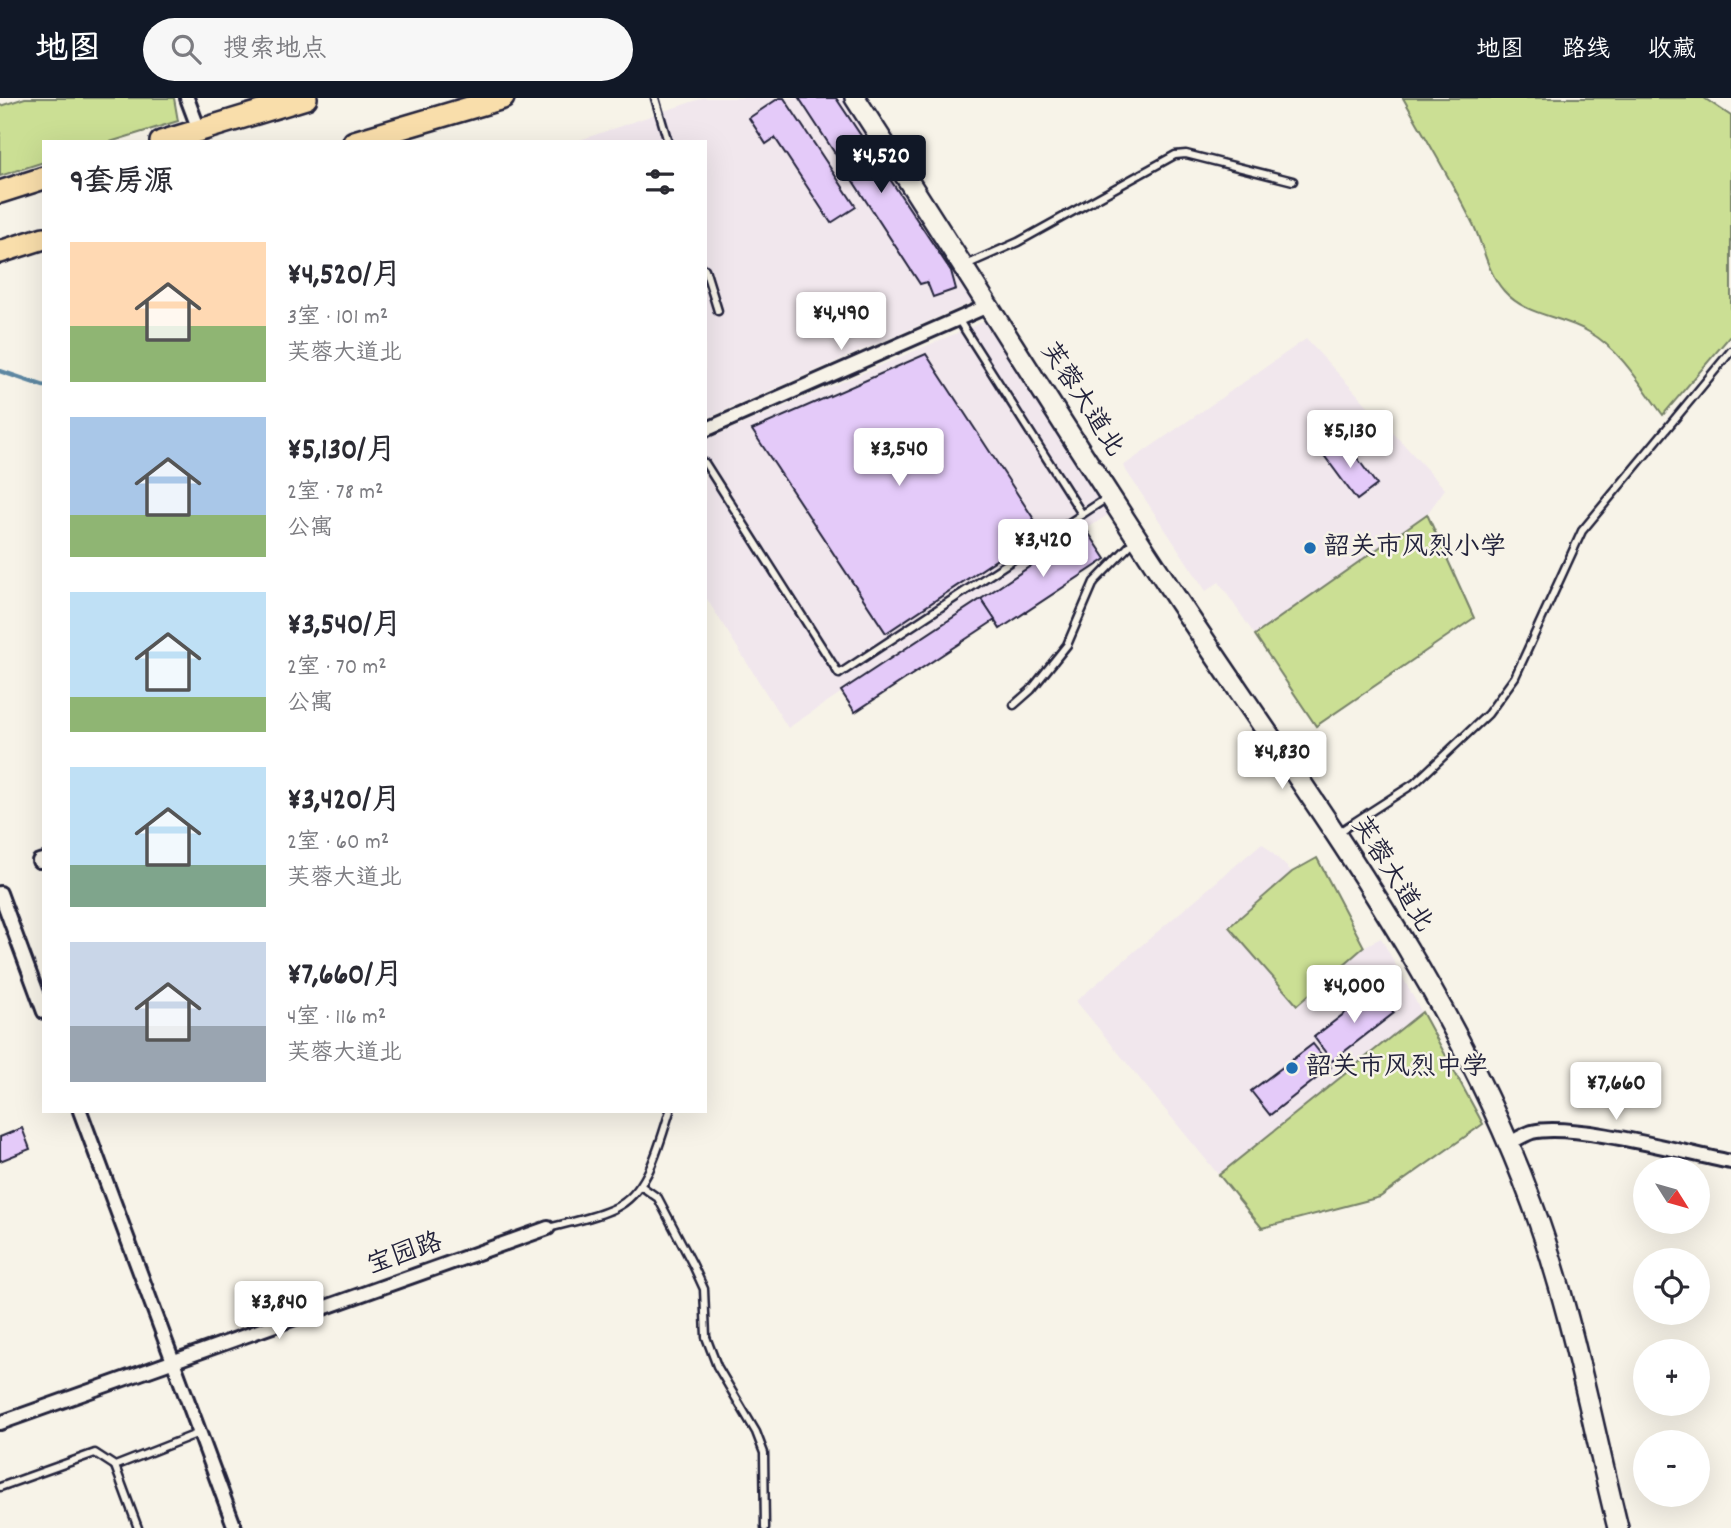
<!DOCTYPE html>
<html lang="zh">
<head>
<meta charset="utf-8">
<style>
	:root { --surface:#fff; --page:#f7f7f7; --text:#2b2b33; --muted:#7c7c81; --accent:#111827 }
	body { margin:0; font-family:Dekko,"LXGW WenKai TC",sans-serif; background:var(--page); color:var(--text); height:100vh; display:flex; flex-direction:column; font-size:26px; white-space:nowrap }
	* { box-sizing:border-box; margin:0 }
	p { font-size:23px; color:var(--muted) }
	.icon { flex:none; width:38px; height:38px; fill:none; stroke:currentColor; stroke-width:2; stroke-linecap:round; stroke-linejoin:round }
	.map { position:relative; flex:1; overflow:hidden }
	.sheet { position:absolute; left:42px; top:42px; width:665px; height:973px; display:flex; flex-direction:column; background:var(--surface); border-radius:0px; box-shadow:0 7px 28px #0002 }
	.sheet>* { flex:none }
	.needle { width:46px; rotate:127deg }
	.controls { position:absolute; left:1633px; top:1059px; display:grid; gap:14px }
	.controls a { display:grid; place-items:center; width:77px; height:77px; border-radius:50%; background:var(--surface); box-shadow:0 7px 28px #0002; font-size:35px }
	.price { position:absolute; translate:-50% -60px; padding:0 16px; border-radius:7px; background:#fff; color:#222; font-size:23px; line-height:46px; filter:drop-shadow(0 2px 4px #0008) }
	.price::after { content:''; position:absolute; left:50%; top:42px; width:21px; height:16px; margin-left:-10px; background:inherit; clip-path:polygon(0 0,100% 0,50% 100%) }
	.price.current { background:var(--accent); color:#fff }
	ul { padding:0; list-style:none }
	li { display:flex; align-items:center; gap:21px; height:175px; padding:0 28px }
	li span { display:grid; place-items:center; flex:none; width:196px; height:140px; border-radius:0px; color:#555 }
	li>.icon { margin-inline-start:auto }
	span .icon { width:84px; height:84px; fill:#fffc; stroke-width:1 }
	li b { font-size:30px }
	h2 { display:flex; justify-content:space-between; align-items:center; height:84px; padding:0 28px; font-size:30px }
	header { display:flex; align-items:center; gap:42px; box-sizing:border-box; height:98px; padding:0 35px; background:var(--accent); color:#fff }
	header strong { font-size:33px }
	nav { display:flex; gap:38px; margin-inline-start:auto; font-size:24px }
	.search { width:490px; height:63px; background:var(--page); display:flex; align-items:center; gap:18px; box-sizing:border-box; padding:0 24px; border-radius:38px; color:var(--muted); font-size:26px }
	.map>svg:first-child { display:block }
</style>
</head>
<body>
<header>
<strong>地图</strong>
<div class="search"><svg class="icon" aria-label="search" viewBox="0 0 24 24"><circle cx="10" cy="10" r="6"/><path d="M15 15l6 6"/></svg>搜索地点</div>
<nav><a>地图</a><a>路线</a><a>收藏</a></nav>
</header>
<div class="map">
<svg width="1731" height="1430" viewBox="0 0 1731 1430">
	<rect width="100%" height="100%" fill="#f7f3e8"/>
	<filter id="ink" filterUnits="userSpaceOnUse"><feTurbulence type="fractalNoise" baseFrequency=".0143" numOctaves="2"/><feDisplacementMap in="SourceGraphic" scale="14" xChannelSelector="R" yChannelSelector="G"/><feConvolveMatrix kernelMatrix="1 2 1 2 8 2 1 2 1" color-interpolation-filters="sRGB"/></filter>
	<g filter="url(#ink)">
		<g fill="#f1e7ed">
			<polygon points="703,0 844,0 975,203 705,321 705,44 574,44"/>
			<polygon points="985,223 1109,416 788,630 705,498 705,342"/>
			<polygon points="1306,241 1445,391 1427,416 1474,520 1316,628 1219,484 1206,493 1123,368"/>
			<polygon points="1262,745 1292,774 1317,760 1363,849 1381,840 1483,1026 1380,1099 1262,1130 1076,903"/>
		</g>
		<g fill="#cbdf94" stroke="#768068" stroke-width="2">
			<polygon points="25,0 174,0 178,23 110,44 44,44 44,64 0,78 0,8"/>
			<path d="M1403 0H1704L1731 18V237L1663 317C1642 289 1621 252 1589 234 1561 217 1527 219 1504 193 1487 174 1484 149 1473 126 1452 83 1427 42 1403 0Z"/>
			<polygon points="1427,416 1474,520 1316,628 1255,537"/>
			<polygon points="1317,760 1364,849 1297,907 1229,829 1292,774"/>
			<polygon points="1422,914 1483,1026 1380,1099 1262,1130 1219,1077"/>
		</g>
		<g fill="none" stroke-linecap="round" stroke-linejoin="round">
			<polyline stroke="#5d87a2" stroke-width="4.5" points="0,273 44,288"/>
		</g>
		<g fill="#e4caf9" stroke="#22223b" stroke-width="2">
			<polygon points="779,0 784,0 856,109 831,125 775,40 766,46 749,20"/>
			<polygon points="799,0 836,0 951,173 956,191 933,199 927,184 920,186"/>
			<polygon points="926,256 1041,432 886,535 752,332"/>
			<polygon points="1343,341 1377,387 1357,402 1323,356"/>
			<polygon points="1086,431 1106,461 1000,531 981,501"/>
			<polygon points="981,501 995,522 855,614 841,593"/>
			<polygon points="1376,891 1394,915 1332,963 1314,939"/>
			<polygon points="1313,946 1331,969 1270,1017 1251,993"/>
			<polygon points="22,1030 30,1051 0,1063 0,1039"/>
		</g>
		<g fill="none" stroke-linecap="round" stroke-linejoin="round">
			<defs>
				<g id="service">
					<polyline points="655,0 668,44"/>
					<polyline points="966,167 1018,144 1175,57 1186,56 1293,83"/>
					<polyline points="705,171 718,213"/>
					<polyline points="958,221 1082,416"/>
					<polyline points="705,365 839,576 1107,400"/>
					<polyline points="1014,607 1031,592 1067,547 1094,484 1134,443"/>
					<polyline points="1339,734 1415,685 1488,616 1515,579 1582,433 1731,253"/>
					<polyline points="641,1088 658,1100 693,1167 704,1191 706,1239 717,1268 756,1334 764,1355 765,1430"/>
					<path d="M548 1130C570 1124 595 1120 615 1110 649 1094 659 1046 670 1013"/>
					<polyline points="115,1368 138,1430"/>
					<polyline points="0,1389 95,1355 115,1368 199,1335"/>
				</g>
				<g id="minor">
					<polyline points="187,0 199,32"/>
					<polyline points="705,332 990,207"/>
					<polyline points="39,763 44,762"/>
					<polyline points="0,795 44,914"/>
					<polyline points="80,1013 235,1430"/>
					<path d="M1508 1046C1516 1042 1523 1037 1532 1034 1573 1024 1686 1055 1731 1064"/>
					<polyline points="0,1325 548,1130"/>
				</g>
				<path id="secondary" d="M855 0C964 168 1069 338 1179 504 1307 697 1452 886 1532 1105 1571 1209 1591 1322 1618 1430"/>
				<g id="primary">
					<polyline points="161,44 306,0"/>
					<polyline points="354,44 503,0"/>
					<polyline points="0,94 44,80"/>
					<polyline points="0,154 44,140"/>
				</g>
			</defs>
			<use href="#service" stroke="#22223b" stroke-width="11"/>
			<use href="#minor" stroke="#22223b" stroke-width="18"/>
			<use href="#secondary" stroke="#22223b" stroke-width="24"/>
			<use href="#primary" stroke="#22223b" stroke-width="26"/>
			<use href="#service" stroke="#f7f3e8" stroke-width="6"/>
			<use href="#minor" stroke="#f7f3e8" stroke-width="12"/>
			<use href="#secondary" stroke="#f7f3e8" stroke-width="19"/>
			<use href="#primary" stroke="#f9deab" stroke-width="21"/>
		</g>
	</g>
	<g fill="#1f6fb2" stroke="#f7f3e8" stroke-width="2.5">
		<circle cx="1310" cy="450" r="7"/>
		<circle cx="1292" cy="970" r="7"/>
	</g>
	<g text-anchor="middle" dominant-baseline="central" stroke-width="5" stroke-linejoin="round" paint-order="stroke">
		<g font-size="26" fill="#22223b" stroke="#f7f3e8">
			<text transform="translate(1081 302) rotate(57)">芙蓉大道北</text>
			<text transform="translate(1391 777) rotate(58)">芙蓉大道北</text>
			<text transform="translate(405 1157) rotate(-19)">宝园路</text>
		</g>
		<g font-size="26" fill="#22223b" stroke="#f7f3e8" text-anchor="start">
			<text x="1324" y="450">韶关市风烈小学</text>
			<text x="1306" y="970">韶关市风烈中学</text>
		</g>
	</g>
</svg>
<div class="controls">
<a><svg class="needle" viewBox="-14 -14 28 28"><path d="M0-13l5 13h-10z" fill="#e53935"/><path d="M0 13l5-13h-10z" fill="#7c7c81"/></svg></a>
<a><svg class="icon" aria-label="locate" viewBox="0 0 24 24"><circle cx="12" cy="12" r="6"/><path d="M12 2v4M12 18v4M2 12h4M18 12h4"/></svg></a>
<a>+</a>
<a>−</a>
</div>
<b class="price current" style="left:881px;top:97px">¥4,520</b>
<b class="price" style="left:841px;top:254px">¥4,490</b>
<b class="price" style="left:1350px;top:372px">¥5,130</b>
<b class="price" style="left:899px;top:390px">¥3,540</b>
<b class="price" style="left:1043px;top:481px">¥3,420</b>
<b class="price" style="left:1282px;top:693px">¥4,830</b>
<b class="price" style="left:1354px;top:927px">¥4,000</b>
<b class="price" style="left:1616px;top:1024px">¥7,660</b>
<b class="price" style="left:279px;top:1243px">¥3,840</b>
<section class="sheet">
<h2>9套房源<svg class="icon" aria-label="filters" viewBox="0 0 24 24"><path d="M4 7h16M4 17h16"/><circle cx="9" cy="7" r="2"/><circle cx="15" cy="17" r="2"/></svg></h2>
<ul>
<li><span style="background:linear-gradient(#ffd9b3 60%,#8fb573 0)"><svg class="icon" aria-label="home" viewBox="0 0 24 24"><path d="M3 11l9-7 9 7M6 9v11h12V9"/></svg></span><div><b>¥4,520/月</b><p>3室 · 101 m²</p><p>芙蓉大道北</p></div></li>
<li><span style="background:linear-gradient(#a9c7e8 70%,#8fb573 0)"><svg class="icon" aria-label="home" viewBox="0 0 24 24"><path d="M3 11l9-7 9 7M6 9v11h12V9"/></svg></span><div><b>¥5,130/月</b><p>2室 · 78 m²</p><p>公寓</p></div></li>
<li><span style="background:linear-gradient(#bfe0f5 75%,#8fb573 0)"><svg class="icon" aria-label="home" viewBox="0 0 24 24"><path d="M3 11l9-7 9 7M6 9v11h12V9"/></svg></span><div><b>¥3,540/月</b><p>2室 · 70 m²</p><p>公寓</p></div></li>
<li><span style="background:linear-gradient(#bfe0f5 70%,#7fa58c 0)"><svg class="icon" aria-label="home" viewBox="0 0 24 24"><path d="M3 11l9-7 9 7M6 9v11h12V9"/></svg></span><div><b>¥3,420/月</b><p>2室 · 60 m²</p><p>芙蓉大道北</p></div></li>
<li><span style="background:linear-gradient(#c9d6e8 60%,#9aa5b1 0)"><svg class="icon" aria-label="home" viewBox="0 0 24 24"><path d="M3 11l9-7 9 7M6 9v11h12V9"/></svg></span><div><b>¥7,660/月</b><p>4室 · 116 m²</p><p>芙蓉大道北</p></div></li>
</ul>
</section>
</div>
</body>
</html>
